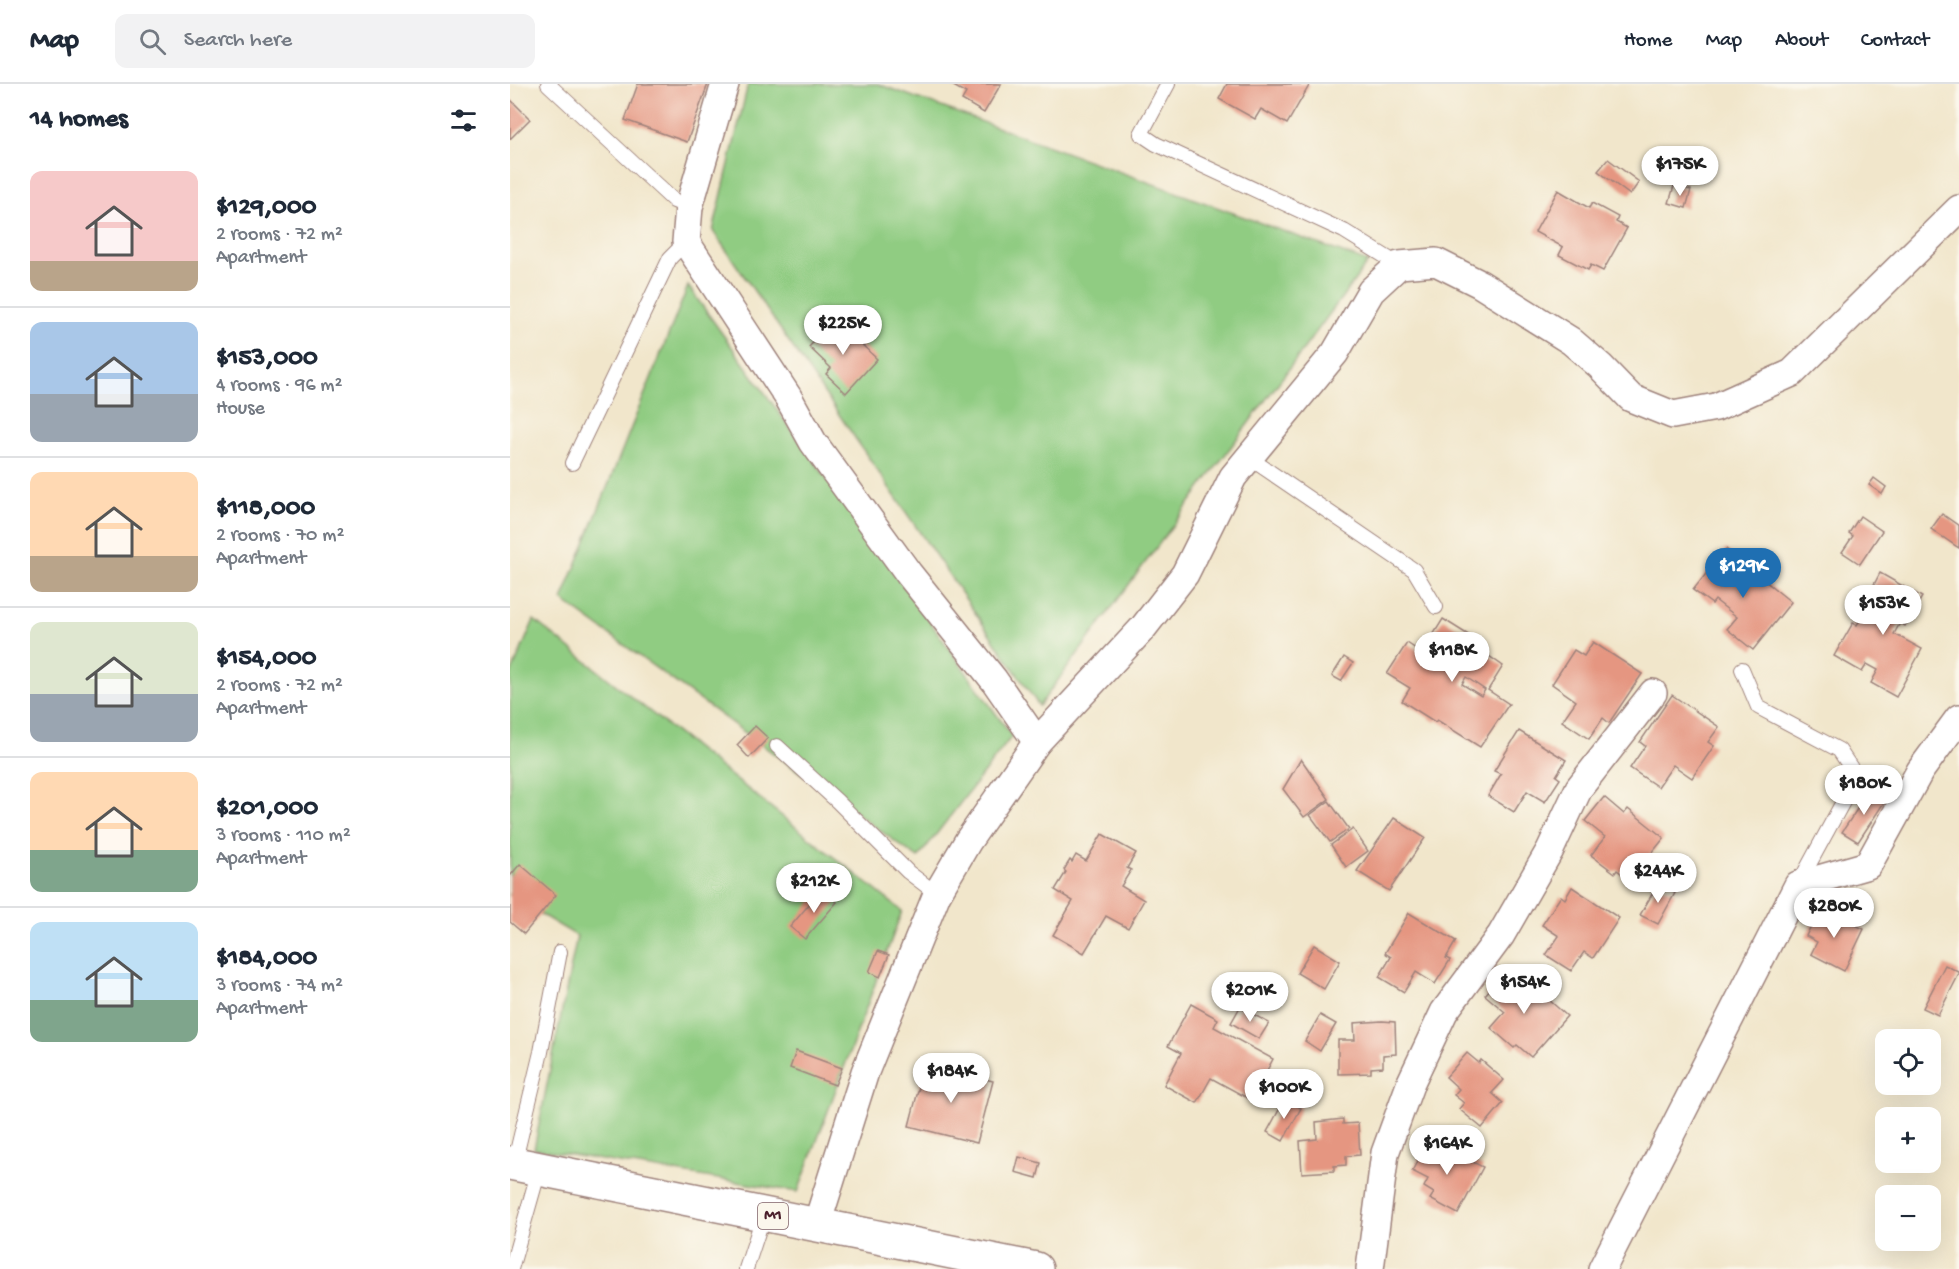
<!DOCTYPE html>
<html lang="en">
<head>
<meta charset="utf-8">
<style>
	:root { --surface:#fff; --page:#f2f2f3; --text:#1f2937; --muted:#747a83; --line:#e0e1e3; --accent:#1f6fb2 }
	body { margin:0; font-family:"Gochi Hand",sans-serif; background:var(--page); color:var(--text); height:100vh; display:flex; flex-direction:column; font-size:22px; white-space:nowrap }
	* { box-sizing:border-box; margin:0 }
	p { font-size:20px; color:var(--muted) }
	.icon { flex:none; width:33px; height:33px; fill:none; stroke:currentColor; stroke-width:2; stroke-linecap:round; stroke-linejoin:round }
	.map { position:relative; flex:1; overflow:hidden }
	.details { display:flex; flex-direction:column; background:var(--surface); width:510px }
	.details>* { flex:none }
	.controls { position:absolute; left:1365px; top:945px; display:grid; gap:12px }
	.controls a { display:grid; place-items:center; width:66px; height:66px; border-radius:12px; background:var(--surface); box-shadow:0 6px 24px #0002; font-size:30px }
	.price { position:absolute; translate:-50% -51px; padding:0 14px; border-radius:21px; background:#fff; color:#222; font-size:20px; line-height:39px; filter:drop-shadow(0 2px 3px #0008) }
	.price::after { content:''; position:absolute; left:50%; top:36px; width:18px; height:14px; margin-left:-9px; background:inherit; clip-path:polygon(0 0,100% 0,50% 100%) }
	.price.on { background:var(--accent); color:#fff }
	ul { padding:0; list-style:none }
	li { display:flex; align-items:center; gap:18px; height:150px; padding:0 30px }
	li+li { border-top:2px solid var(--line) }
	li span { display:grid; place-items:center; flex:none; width:168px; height:120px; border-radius:12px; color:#555 }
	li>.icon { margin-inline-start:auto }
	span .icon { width:72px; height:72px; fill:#fffc; stroke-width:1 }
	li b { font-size:26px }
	h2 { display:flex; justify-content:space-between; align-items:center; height:72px; padding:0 30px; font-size:26px }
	header { display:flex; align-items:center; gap:36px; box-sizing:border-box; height:84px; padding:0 30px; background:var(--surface); border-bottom:2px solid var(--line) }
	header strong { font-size:28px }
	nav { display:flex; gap:33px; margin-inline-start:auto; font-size:21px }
	.search { width:420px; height:54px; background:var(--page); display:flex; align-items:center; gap:15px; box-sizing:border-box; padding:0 21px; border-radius:12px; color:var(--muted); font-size:22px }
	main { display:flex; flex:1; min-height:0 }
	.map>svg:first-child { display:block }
</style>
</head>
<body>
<header>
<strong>Map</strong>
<div class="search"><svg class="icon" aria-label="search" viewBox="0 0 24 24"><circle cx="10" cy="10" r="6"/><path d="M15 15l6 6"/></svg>Search here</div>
<nav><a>Home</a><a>Map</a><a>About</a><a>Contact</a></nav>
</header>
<main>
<section class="details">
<h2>14 homes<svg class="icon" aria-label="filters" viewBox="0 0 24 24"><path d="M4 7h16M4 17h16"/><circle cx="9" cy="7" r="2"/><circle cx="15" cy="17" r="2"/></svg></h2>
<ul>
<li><span style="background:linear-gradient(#f6c9c9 75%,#b9a48a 0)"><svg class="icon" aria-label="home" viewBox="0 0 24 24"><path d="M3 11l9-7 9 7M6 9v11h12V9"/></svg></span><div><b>$129,000</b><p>2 rooms · 72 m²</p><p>Apartment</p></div></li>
<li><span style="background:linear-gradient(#a9c7e8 60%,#9aa5b1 0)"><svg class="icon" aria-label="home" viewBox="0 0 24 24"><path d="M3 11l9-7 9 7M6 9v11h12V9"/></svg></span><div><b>$153,000</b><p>4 rooms · 96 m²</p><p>House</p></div></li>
<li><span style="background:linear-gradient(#ffd9b3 70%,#b9a48a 0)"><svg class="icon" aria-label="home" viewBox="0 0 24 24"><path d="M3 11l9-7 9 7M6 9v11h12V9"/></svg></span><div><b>$118,000</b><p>2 rooms · 70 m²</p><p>Apartment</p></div></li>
<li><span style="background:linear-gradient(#dfe7d0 60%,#9aa5b1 0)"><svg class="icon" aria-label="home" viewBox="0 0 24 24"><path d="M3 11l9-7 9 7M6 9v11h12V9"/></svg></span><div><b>$154,000</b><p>2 rooms · 72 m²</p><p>Apartment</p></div></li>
<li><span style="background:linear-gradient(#ffd9b3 65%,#7fa58c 0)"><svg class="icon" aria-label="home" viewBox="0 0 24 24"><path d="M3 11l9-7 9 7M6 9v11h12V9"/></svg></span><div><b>$201,000</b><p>3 rooms · 110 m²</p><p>Apartment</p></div></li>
<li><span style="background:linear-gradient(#bfe0f5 65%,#7fa58c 0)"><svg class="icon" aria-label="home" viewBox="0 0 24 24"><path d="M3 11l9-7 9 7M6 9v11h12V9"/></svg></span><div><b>$184,000</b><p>3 rooms · 74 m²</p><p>Apartment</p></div></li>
</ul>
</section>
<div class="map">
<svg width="1449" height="1185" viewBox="0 0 1449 1185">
	<rect width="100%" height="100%" fill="#fbf7ec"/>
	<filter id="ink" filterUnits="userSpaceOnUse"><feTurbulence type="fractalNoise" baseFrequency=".0167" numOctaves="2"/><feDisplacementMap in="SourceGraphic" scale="12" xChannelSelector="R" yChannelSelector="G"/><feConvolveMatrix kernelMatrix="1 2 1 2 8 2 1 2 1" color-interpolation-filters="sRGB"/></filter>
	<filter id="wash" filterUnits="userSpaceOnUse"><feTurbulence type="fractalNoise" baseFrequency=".008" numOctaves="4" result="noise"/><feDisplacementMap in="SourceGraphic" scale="24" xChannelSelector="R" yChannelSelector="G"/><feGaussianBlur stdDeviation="1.35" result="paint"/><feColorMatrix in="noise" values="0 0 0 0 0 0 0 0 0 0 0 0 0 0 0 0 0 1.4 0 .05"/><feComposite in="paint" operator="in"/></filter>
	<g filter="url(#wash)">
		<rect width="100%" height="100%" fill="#f1e6cb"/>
		<g fill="#90cc82" stroke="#6d7656" stroke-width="1.5">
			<polygon points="238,0 368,0 858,178 529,622 203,147"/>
			<polygon points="178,202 502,652 408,774 52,516"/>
			<polygon points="24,536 392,827 288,1108 24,1065 67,852 0,812 0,592"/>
		</g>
		<g id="blocks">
			<g fill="#e59681" fill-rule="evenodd">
				<polygon points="128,0 198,0 177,58 115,36"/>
				<polygon points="440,0 491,0 474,29 452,16 456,9"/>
				<polygon points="717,0 800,0 777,40 751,25 745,35 709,15"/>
				<polygon points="0,15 20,35 0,55"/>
				<polygon points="1098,75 1129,98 1120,111 1088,87"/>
				<polygon points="1164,102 1181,106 1176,124 1159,119"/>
				<polygon points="1048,106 1079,124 1082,119 1108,133 1106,138 1117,144 1093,187 1081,181 1078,186 1049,171 1053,163 1025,148"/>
				<polygon points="336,228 365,234 363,245 333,239"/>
				<polygon points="325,235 367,275 336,309 316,290 321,284 299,263"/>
				<polygon points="1364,394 1376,403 1372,410 1359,401"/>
				<polygon points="1432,430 1449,442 1449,464 1421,445"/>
				<polygon points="1350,432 1372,447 1350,480 1332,468 1343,452 1339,449"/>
				<polygon points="1216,465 1234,480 1232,483 1252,499 1255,497 1281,518 1243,566 1217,545 1227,533 1205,516 1202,520 1183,506"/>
				<polygon points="1370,489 1412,513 1395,542 1390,539 1384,550 1412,565 1386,613 1361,599 1368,586 1357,580 1352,588 1324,572 1343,539 1347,541 1361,516 1357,514"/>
				<path d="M933 535 976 562 972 567 993 582 978 606 999 620 970 663 927 636 925 638 892 617 900 604 877 590 897 559 912 569ZM956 593 975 606 971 612 952 600Z"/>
				<polygon points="1083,558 1132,590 1099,639 1093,634 1079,655 1052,637 1066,617 1042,600 1064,566 1074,572"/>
				<polygon points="834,573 843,579 831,597 822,592"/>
				<polygon points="1162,611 1209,643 1198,658 1204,662 1182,694 1163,681 1148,703 1120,684 1135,662 1130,658"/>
				<polygon points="245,642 258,654 239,674 227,661"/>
				<polygon points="1009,647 1056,676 1046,692 1050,695 1035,718 1017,707 1004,728 978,712 991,690 984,687"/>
				<polygon points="791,675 819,715 794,733 773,705"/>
				<polygon points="1359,707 1375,717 1348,758 1332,748"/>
				<polygon points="1094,713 1114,730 1118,725 1154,754 1120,796 1107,786 1105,789 1081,771 1095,753 1075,737"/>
				<polygon points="819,717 839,745 820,758 800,731"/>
				<polygon points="884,734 915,754 879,807 847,787"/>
				<polygon points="843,745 858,767 836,783 821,761"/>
				<polygon points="592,750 626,769 617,784 621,786 611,802 634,816 618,844 596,832 574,869 543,851 563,817 545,806 556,788 554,786 560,776 562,778 566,771 576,777"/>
				<polygon points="10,780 46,811 14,850 0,838 0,792"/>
				<polygon points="1148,800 1165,809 1148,840 1130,831"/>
				<polygon points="1062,803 1109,834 1083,874 1074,868 1061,887 1036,871 1049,852 1032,841 1051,812 1055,815"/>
				<polygon points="312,805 327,818 295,855 280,843"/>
				<polygon points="1310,824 1354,845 1334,887 1301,870 1307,858 1296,852"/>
				<polygon points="899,829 946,857 936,874 940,876 925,900 906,888 894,908 869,893 881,873 875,869"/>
				<polygon points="804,861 830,877 814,905 787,889"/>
				<polygon points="368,867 379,871 370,893 359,888"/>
				<polygon points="1435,881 1449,888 1449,890 1428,931 1413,924"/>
				<polygon points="994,889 1014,906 1020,899 1057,932 1021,973 1007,961 1004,964 981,944 995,928 975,911"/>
				<polygon points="681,920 708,935 704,943 763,975 741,1016 701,994 687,1019 654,1001 671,969 658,962"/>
				<polygon points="730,923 759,939 749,955 721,939"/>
				<polygon points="810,931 826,940 810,967 795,957"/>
				<polygon points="872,937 885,938 886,970 873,971 873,983 861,984 861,989 828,990 828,956 845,956 844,939"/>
				<polygon points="286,967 332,984 325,1001 280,984"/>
				<polygon points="957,969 969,979 971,976 994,996 982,1009 993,1019 972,1044 949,1025 954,1019 944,1011 949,1005 936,993"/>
				<polygon points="415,980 483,997 467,1059 399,1042"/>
				<polygon points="775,1015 791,1024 773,1057 757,1048"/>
				<polygon points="833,1035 833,1040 848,1039 850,1071 836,1072 836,1081 824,1082 824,1087 792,1089 790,1057 807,1055 806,1038"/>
				<polygon points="918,1058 933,1066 934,1064 973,1083 948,1130 920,1115 924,1109 914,1103 918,1095 902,1087"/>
				<polygon points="509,1073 531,1079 527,1094 505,1088"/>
			</g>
		</g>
	</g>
	<g filter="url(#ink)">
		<use href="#blocks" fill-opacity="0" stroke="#9e827b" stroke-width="1.5"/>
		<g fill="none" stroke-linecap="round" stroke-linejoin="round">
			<defs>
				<g id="lane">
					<polyline points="38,0 164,117 179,123"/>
					<polyline points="658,0 631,50 646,60 834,147 889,181"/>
					<polyline points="738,373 904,486 926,523"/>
					<polyline points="62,379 160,174 176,158"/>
					<polyline points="1232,585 1248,623 1329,666 1341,684 1340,705 1289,799"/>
					<polyline points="267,662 327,717 398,788 427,810"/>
					<polyline points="4,1080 31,968 50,868"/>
					<polyline points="1,1185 29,1086"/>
					<polyline points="236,1185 254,1130"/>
				</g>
				<g id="street">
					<polyline points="215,0 179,123 176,158 278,313 303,358 399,490 484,596 527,658"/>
					<polyline points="307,1140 355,988 427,810 458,757 527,658 633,544 675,490 723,393 825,269 861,207 889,181 926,178 970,200 1061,257 1090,282 1121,314 1163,331 1206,323 1282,289 1449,125"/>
					<polyline points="860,1185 875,1069 901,998 934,928 991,851 1040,766 1069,704 1143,609"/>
					<polyline points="1092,1185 1288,801 1358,781 1410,687 1449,634"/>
				</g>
				<polyline id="highway" points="0,1079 526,1185"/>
			</defs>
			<use href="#lane" stroke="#9e827b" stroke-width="16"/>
			<use href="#street" stroke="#9e827b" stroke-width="30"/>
			<use href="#highway" stroke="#9e827b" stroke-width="36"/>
			<use href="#lane" stroke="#fff" stroke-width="14"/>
			<use href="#street" stroke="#fff" stroke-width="27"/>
			<use href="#highway" stroke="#fff" stroke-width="33"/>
		</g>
	</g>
	<g text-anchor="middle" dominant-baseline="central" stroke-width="6" stroke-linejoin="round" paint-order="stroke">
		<rect fill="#fbf7ec" stroke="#7f6065" stroke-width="1.5" x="248" y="1119" width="30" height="26" rx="4.5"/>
		<g font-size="16" font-weight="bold" fill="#4a1f2b">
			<text x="263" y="1132">M1</text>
		</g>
	</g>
</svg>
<div class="controls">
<a><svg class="icon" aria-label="locate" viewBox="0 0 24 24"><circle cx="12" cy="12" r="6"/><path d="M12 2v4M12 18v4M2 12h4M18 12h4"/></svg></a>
<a>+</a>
<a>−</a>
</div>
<b class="price" style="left:1170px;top:113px">$175K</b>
<b class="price" style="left:333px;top:272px">$225K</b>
<b class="price on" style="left:1233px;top:515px">$129K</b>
<b class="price" style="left:1373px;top:552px">$153K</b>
<b class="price" style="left:942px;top:599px">$118K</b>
<b class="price" style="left:1354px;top:732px">$180K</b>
<b class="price" style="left:1148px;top:820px">$244K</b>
<b class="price" style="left:304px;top:830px">$212K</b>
<b class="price" style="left:1324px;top:855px">$280K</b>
<b class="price" style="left:1014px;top:931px">$154K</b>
<b class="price" style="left:740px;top:939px">$201K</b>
<b class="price" style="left:441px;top:1020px">$184K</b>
<b class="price" style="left:774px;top:1036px">$100K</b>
<b class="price" style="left:937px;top:1092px">$164K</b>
</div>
</main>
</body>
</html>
